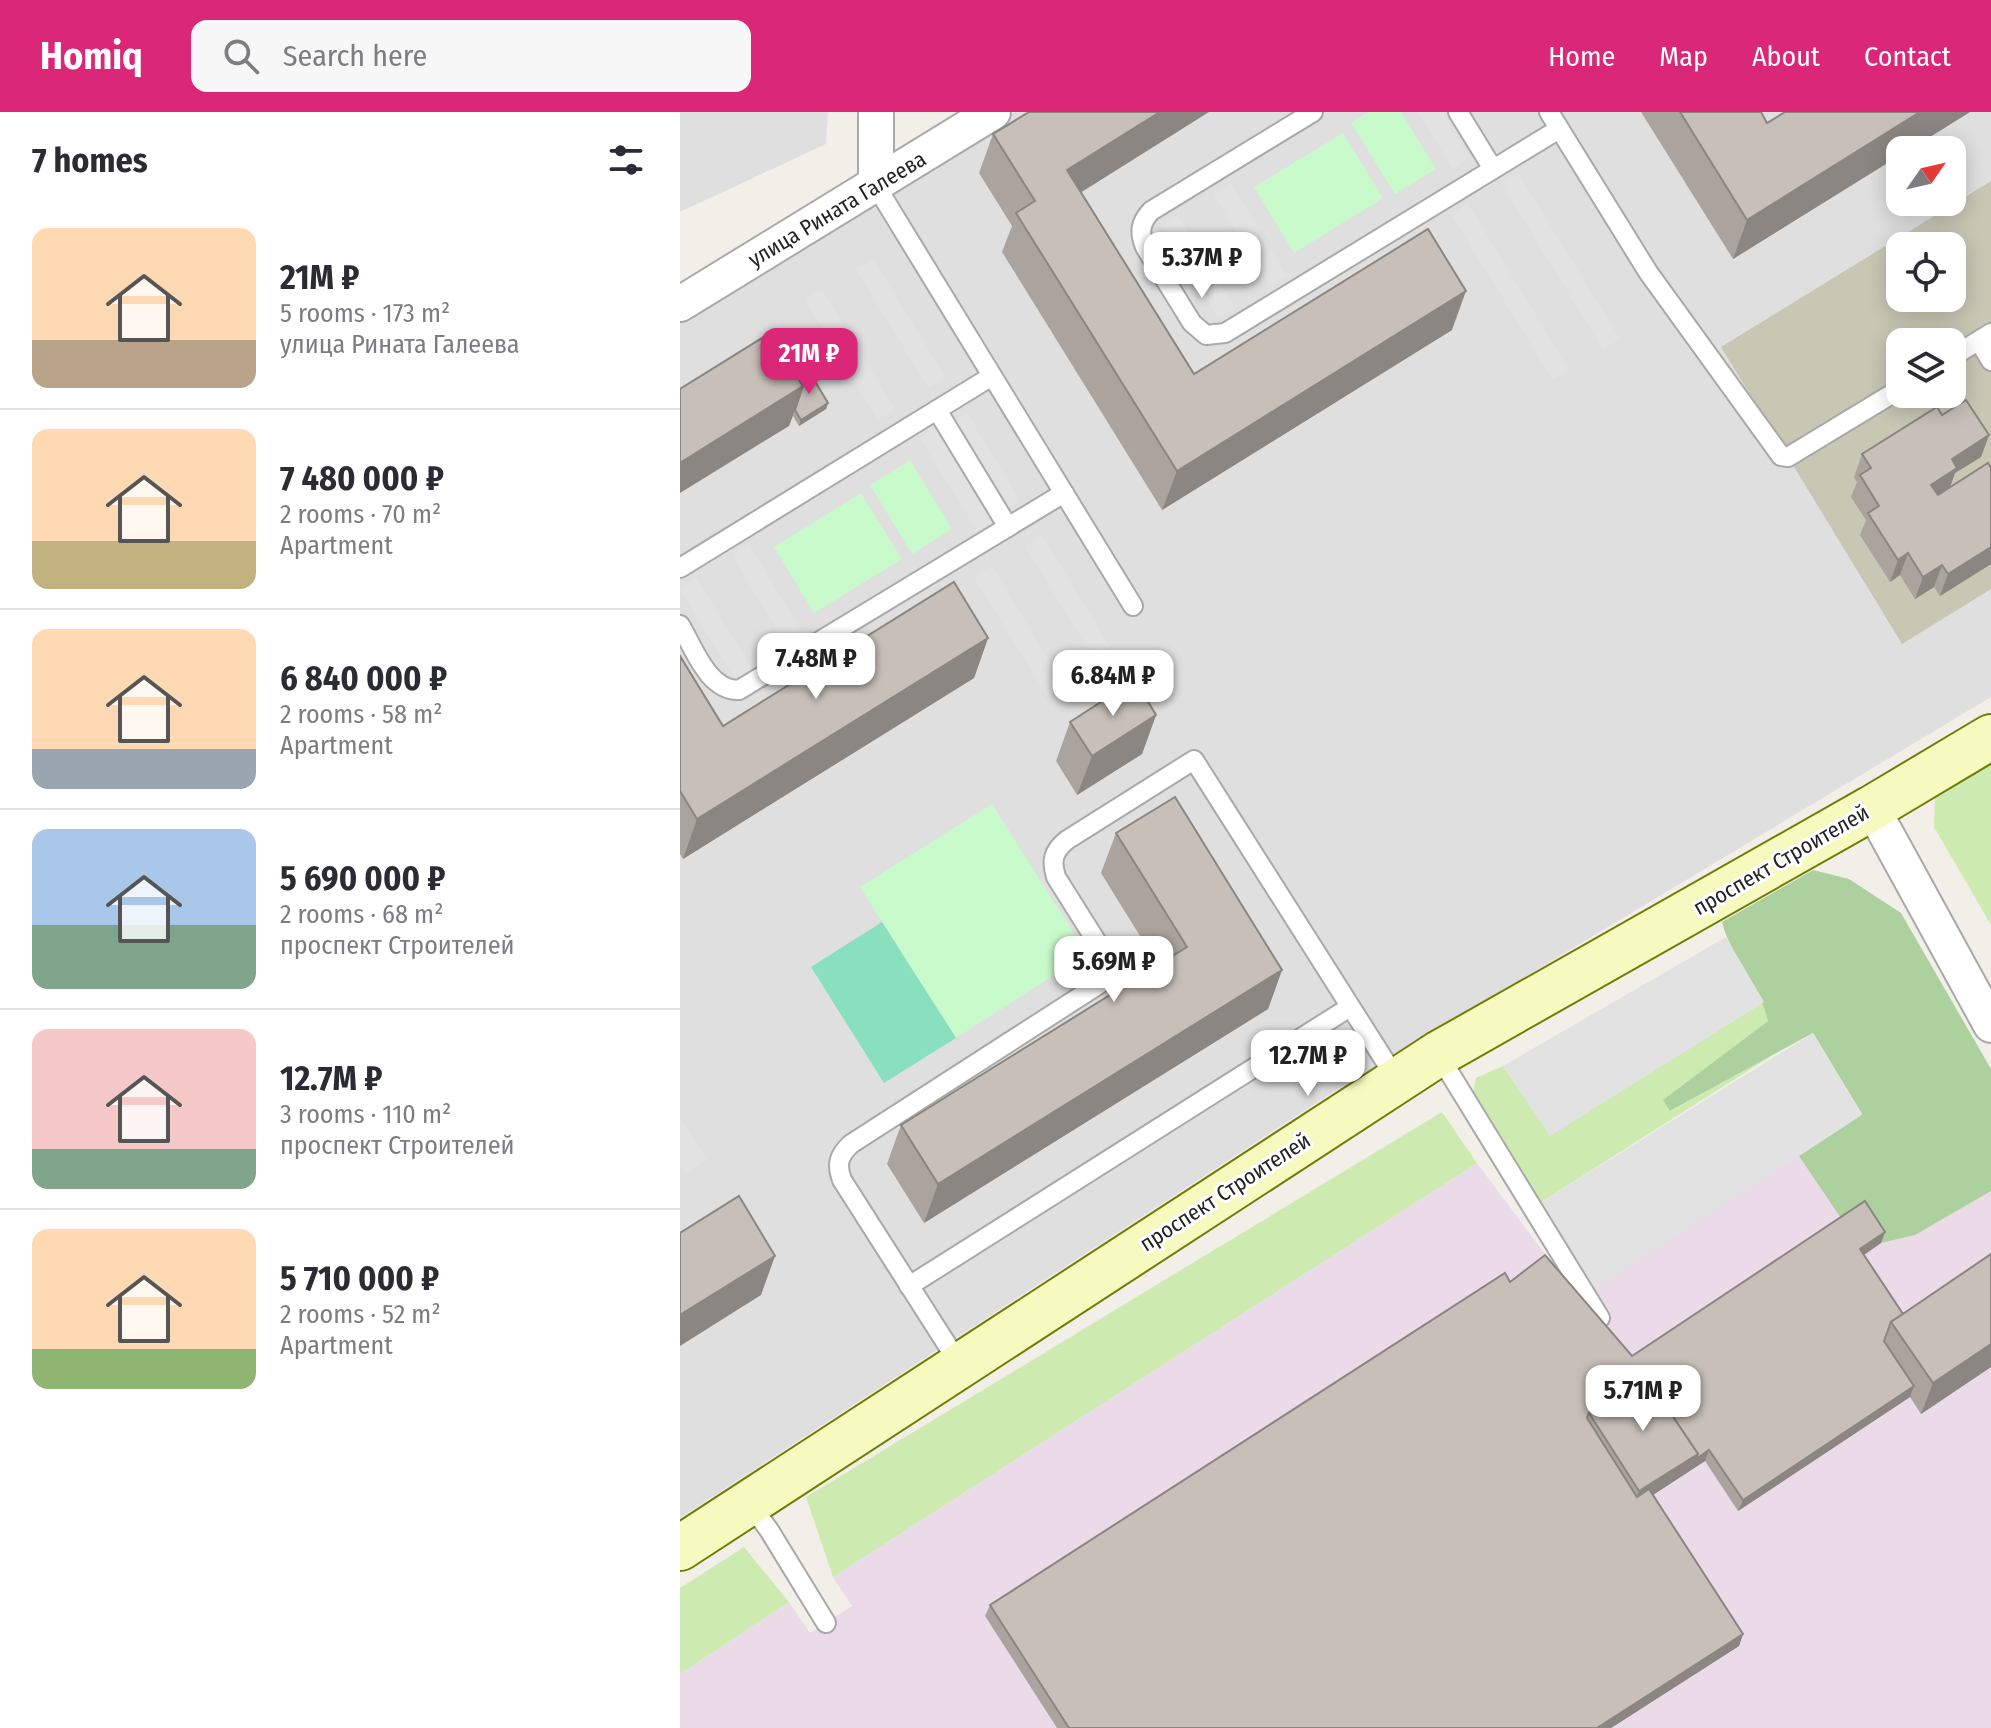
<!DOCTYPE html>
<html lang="en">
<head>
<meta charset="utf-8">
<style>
	:root { --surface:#fff; --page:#f7f7f7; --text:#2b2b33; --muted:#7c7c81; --line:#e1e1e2; --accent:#db2777 }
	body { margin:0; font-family:"Fira Sans Condensed",sans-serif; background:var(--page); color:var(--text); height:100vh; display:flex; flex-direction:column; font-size:30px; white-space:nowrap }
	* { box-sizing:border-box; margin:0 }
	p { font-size:26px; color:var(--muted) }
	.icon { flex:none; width:44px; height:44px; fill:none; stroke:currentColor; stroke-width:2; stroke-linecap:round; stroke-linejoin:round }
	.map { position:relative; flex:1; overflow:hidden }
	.panel { display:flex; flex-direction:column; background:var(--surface); width:680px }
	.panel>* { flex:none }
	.needle { width:52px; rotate:56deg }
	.fabs { position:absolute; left:1206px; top:24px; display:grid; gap:16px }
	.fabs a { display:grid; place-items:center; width:80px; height:80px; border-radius:16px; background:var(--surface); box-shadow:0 4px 20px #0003; font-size:40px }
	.price { position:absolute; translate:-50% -68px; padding:0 18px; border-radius:16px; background:#fff; color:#222; font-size:26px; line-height:52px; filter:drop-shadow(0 2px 4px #0008) }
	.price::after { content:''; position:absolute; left:50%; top:48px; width:24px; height:18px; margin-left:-12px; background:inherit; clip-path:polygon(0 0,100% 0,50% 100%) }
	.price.current { background:var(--accent); color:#fff }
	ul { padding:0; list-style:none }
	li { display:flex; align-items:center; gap:24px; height:200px; padding:0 32px }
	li+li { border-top:2px solid var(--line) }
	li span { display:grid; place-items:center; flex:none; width:224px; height:160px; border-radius:16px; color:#555 }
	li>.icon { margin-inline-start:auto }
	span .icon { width:96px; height:96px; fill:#fffc; stroke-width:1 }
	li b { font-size:34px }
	h2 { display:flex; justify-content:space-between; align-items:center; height:96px; padding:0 32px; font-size:34px }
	header { display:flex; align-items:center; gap:48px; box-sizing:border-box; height:112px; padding:0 40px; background:var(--accent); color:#fff }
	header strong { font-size:38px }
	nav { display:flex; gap:44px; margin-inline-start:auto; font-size:28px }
	.search { width:560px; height:72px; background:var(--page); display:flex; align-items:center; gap:20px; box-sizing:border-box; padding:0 28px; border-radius:16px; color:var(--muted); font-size:30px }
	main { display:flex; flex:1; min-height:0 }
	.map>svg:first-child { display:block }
</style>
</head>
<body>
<header>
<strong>Homiq</strong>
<div class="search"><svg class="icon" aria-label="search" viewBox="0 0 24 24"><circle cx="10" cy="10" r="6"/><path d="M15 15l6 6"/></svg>Search here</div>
<nav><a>Home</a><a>Map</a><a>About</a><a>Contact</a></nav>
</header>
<main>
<section class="panel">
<h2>7 homes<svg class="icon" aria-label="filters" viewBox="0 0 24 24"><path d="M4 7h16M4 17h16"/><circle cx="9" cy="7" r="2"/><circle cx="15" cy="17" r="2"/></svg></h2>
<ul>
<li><span style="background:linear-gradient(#ffd9b3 70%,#b9a48a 0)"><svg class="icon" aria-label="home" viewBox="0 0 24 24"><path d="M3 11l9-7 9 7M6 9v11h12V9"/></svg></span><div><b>21M ₽</b><p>5 rooms · 173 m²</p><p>улица Рината Галеева</p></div></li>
<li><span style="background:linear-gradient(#ffd9b3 70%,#c2b280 0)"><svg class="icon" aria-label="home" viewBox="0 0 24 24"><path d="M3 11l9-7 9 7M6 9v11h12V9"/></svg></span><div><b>7 480 000 ₽</b><p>2 rooms · 70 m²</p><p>Apartment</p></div></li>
<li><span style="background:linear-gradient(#ffd9b3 75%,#9aa5b1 0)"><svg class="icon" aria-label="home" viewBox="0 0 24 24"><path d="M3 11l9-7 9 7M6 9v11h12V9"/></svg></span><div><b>6 840 000 ₽</b><p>2 rooms · 58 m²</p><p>Apartment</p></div></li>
<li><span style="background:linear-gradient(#a9c7e8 60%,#7fa58c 0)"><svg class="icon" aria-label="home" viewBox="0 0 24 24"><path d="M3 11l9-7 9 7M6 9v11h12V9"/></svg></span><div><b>5 690 000 ₽</b><p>2 rooms · 68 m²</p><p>проспект Строителей</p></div></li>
<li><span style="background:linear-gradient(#f6c9c9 75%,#7fa58c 0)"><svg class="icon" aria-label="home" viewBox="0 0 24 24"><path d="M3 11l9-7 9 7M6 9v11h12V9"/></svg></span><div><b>12.7M ₽</b><p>3 rooms · 110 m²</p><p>проспект Строителей</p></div></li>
<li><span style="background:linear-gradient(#ffd9b3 75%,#8fb573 0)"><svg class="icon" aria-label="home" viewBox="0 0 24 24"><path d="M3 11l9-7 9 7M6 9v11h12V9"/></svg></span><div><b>5 710 000 ₽</b><p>2 rooms · 52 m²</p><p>Apartment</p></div></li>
</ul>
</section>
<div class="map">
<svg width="1311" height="1616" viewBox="0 0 1311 1616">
	<rect width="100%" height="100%" fill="#f2efe9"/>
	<g fill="#e0dfdf" fill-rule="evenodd">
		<polygon points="0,0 148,0 146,32 0,100"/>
		<path d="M335 0H1311V585L653 980 0 1406V207ZM1220 38H1272V90H1220ZM1220 134H1272V186H1220ZM1220 230H1272V282H1220Z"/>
	</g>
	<polygon fill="#ebdbe8" points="1212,983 1311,1068 1311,1616 0,1616 0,1562 109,1490 130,1521 172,1494 153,1465 797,1051 898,1186"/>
	<path fill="#c7c7b4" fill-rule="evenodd" d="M1311 69V477L1222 532 1041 235ZM1220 134H1272V186H1220ZM1220 230H1272V282H1220Z"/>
	<g fill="#cdebb0">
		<polygon points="1311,652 1311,813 1254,715 1255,685"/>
		<polygon points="1084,890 1088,909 984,988 991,999 1096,941 852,1096 790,995 796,966 823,954 870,1023"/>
		<polygon points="762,1000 797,1051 153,1465 126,1385"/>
		<polygon points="64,1435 109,1490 0,1562 0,1476"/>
	</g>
	<path fill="#add19e" d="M1133 758 1169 767 1221 801 1311 957V1079L1235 1123 1201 1131 1181 1101 1165 1112 1119 1044 1182 1002 1133 921 990 999 983 988 1088 909C1080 872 1051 846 1042 810Z"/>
	<g fill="#c8facc">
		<polygon points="688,0 721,0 756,57 715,82 671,11"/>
		<polygon points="663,21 703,86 614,141 574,75"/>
		<polygon points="230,348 272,417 232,442 190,373"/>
		<polygon points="181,381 222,447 134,501 94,435"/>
		<polygon points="312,692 407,842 276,926 180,775"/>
	</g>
	<polygon fill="#88e0be" points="202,810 276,926 204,971 131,855"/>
	<g fill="#e2e2e2">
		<polygon points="738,0 762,0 790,46 773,57"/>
		<polygon points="838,61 940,227 923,237 821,71"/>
		<polygon points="551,71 607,164 590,174 533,82"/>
		<polygon points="788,92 889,258 873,268 771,102"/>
		<polygon points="498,103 555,196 538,207 481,114"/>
		<polygon points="193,147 266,266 248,276 176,157"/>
		<polygon points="142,177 215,297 198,308 125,188"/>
		<polygon points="287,301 340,388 323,398 270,312"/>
		<polygon points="256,315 314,409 297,419 239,325"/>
		<polygon points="362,423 435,543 418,553 345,434"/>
		<polygon points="69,433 126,526 109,537 52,444"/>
		<polygon points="312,454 384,574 367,584 294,465"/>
		<polygon points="16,465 73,558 56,569 0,478"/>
		<polygon points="1046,825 1084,890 870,1024 823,954"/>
		<polygon points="1133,921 1182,1003 905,1183 852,1096"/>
		<polygon points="0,1005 27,1048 5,1062 0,1054"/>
	</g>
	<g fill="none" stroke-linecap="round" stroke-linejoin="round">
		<defs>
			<g id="lane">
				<path d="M633 0 471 99C460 111 459 120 465 135L512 211 526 223 545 221 879 17"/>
				<polyline points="778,0 813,57"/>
				<polyline points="869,0 968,160 1101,344 1108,345 1220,277"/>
				<polyline points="196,74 453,494"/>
				<polyline points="1299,229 1311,249"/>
				<polyline points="1272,245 1311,221"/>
				<polyline points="257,298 328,415"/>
				<polyline points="0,456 312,264"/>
				<path d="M0 513C14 536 28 579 59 578L384 381"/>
				<polyline points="758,942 920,1206"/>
				<polyline points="229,1174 670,895"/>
				<path d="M280 1253 162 1068C156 1052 159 1043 171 1032L421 871 428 852 425 843 376 765C371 749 373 739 387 728L514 648 717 968"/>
				<polyline points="69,1391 89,1418 146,1511"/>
			</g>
			<g id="street">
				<polyline points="196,74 196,0"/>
				<polyline points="0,192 313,0"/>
				<polyline points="1192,696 1311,913"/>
			</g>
			<polyline id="secondary" points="0,1436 758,942 1192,696 1311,625"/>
		</defs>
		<use href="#lane" stroke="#a9a9a9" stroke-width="22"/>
		<use href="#street" stroke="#a9a9a9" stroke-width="38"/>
		<use href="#secondary" stroke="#707d05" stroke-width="48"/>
		<use href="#lane" stroke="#fff" stroke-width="18"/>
		<use href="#street" stroke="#fff" stroke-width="34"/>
		<use href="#secondary" stroke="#f7fabf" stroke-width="44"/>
	</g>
	<g fill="#aba49e">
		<polygon points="961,0 1081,0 1087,11 1105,0 1290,0 1053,147"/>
		<polygon points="313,22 401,80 514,262 772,218 482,398 322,140 332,114 299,61"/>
		<polygon points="116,262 148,291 146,297 119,314 113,304 109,314"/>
		<polygon points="1262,303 1309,323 1301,345 1275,361 1270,375 1311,356 1311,452 1260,484 1254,475 1235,487 1220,463 1210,470 1180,423 1186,408 1171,385 1177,370 1174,365 1182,342"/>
		<polygon points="308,526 294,566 3,747 0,742 0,544 43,614"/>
		<polygon points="476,603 462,642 397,683 376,649 390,610"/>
		<polygon points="436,721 602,858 588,897 244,1111 207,1052 221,1013 478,853 421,761"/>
		<polygon points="1205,1120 1201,1131 1184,1143 1223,1202 1311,1142 1311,1255 1241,1302 1230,1285 1058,1399 1025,1349 973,1383 1063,1522 1059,1534 931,1616 377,1616 305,1504 310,1493 830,1170 952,1244"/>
	</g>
	<g fill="#8b8681">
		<polygon points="480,0 529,0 373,98 387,58"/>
		<polygon points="1240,0 1290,0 1229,38 1220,38 1220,43 1053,147 1067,108"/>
		<polygon points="786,179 772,218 482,398 497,359"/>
		<polygon points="123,274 109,314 0,381 0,351"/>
		<polygon points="148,291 146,297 119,314 121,308"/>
		<polygon points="1309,323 1301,345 1275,361 1269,378 1243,395 1251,373 1272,347"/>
		<polygon points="1311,433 1311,452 1260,484 1268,462"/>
		<polygon points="1228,441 1220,463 1210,470 1218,448"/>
		<polygon points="1262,453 1254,475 1235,487 1243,465"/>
		<polygon points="308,526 294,566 3,747 17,707"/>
		<polygon points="476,603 462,642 397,683 412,644"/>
		<polygon points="602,858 588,897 244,1111 258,1072"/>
		<polygon points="1205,1120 1201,1131 1175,1149 1180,1137"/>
		<polygon points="95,1144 81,1183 0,1234 0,1203"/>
		<polygon points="1311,1232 1311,1255 1241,1302 1253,1271"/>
		<polygon points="1234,1274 1230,1285 1058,1399 1063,1388"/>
		<polygon points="1029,1338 1025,1349 953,1396 959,1379 1018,1342"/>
		<polygon points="1063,1522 1059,1534 931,1616 917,1616"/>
	</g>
	<g fill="#c7bfb8" stroke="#8b8681" stroke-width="2">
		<polygon points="349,0 480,0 387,58 514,262 748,117 786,179 497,359 336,101 355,89 313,22"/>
		<polygon points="1000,0 1081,0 1087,11 1105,0 1240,0 1067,108"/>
		<polygon points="90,221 123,274 0,351 0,277"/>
		<polygon points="127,256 148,291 121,308 115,298 123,274 116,262"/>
		<polygon points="1286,288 1309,323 1272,347 1277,356 1251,373 1258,383 1308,351 1311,356 1311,435 1268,462 1262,453 1243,465 1228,441 1218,448 1188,401 1199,394 1180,363 1191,356 1182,342 1257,295 1262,303"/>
		<polygon points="274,470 308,526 17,707 0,679 0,544 43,614"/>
		<polygon points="455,568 476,603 412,644 390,610"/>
		<polygon points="495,685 602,858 258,1072 221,1013 507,835 436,721"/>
		<polygon points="59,1084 95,1144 0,1203 0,1121"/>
		<polygon points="1185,1089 1205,1120 1180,1137 1223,1202 1211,1210 1204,1229 1234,1274 1063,1388 1029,1338 1016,1347 1018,1342 965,1263 909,1301 907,1306 957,1385 969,1377 1063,1522 917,1616 389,1616 310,1493 825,1161 830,1170 865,1143 952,1244"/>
		<polygon points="1311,1142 1311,1232 1253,1271 1211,1210"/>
		<polygon points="965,1263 1018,1342 959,1379 909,1301"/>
	</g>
	<g text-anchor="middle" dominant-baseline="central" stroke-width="6" stroke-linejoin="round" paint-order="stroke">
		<g font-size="22" fill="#222" stroke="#fff">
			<text transform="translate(157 97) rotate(-31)">улица Рината Галеева</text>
			<text transform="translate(1101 748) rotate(-30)">проспект Строителей</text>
			<text transform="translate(545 1080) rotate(-33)">проспект Строителей</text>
		</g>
	</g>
</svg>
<div class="fabs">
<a><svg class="needle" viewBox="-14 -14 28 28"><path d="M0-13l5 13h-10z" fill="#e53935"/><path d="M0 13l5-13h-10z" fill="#7c7c81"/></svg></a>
<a><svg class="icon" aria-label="locate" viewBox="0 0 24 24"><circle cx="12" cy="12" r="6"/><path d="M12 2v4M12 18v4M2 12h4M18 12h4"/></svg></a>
<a><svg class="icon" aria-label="layers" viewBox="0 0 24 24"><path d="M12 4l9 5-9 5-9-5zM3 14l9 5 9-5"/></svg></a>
</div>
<b class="price" style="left:522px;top:188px">5.37M ₽</b>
<b class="price current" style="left:129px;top:284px">21M ₽</b>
<b class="price" style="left:136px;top:589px">7.48M ₽</b>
<b class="price" style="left:433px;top:606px">6.84M ₽</b>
<b class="price" style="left:434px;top:892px">5.69M ₽</b>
<b class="price" style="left:628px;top:986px">12.7M ₽</b>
<b class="price" style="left:963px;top:1321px">5.71M ₽</b>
</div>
</main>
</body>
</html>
